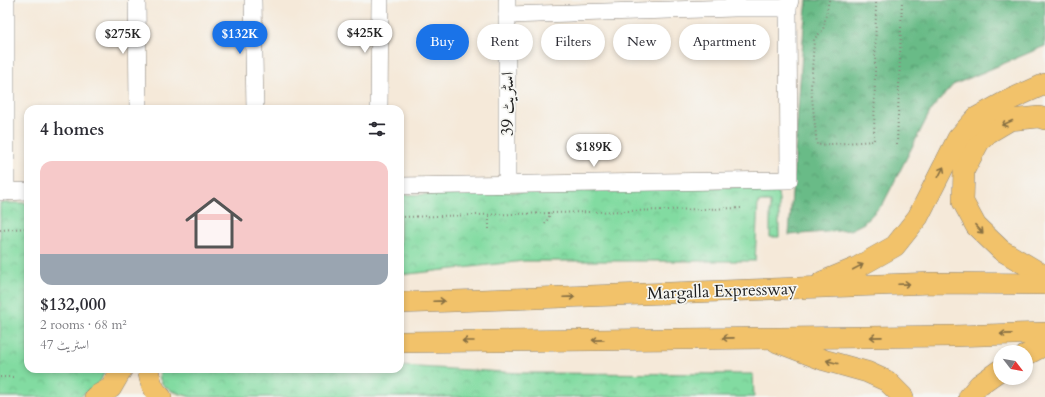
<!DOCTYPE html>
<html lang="en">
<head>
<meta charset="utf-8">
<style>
	:root { --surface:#fff; --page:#f2f2f3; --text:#2b2b33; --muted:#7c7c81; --accent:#1a73e8 }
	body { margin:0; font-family:Cardo,Amiri,serif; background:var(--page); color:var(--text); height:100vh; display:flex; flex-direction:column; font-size:15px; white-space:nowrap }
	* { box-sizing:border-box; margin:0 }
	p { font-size:13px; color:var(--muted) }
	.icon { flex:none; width:22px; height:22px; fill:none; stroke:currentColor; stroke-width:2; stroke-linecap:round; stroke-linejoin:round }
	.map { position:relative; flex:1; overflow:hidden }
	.details { position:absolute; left:24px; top:105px; width:380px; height:268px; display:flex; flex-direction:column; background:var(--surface); border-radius:12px; box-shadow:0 2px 6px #0003 }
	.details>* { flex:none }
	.guide { position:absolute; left:416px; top:24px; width:380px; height:36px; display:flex; gap:8px }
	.needle { width:26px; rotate:121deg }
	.buttons { position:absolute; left:993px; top:345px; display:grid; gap:8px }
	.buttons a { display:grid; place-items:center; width:40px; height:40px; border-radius:50%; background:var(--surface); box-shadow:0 2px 6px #0003; font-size:20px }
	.price { position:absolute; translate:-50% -34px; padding:0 9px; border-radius:14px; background:#fff; color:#222; font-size:13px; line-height:26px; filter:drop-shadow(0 1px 2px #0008) }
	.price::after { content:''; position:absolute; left:50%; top:24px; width:12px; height:9px; margin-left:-6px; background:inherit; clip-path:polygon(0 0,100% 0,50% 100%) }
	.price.current { background:var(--accent); color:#fff }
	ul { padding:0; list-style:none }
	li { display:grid; align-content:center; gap:8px; height:212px; padding:0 16px }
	li span { display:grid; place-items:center; height:124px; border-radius:12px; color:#555 }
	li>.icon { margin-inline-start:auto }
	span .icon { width:72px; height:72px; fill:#fffc; stroke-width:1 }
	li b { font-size:17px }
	h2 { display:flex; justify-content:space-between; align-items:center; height:48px; padding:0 16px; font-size:17px }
	.chip { padding:0 14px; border-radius:18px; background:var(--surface); box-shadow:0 2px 6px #0003; font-size:14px; line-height:36px }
	.chip.current { background:var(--accent); color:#fff }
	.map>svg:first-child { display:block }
</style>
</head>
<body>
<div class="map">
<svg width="1045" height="397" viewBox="0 0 1045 397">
	<defs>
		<pattern id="forest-crowns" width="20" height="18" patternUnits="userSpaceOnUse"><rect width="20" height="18" fill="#69bb87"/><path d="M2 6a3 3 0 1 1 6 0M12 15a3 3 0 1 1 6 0" fill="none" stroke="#56976e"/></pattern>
		<pattern id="park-crowns" width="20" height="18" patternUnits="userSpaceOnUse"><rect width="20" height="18" fill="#82dba1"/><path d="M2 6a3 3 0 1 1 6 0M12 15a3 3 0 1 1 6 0" fill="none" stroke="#70bb8a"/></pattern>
	</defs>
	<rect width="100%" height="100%" fill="#f6f6f2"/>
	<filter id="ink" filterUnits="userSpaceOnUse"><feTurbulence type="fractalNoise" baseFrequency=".025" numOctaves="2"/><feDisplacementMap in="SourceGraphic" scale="8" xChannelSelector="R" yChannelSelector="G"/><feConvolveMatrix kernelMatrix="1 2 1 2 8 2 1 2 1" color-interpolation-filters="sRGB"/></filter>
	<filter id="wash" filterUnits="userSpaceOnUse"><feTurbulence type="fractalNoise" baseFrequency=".012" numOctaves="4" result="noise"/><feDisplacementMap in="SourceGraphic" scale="16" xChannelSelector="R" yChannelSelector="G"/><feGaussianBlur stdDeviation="0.9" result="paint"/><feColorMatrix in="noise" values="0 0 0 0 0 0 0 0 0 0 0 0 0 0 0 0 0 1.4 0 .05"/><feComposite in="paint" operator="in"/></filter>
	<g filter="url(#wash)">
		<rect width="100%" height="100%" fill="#f5e9d9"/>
		<polygon fill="url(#forest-crowns)" stroke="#426c52" points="807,0 1045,0 1045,46 953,85 931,110 883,204 864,223 850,230 789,235 804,26"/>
		<g fill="url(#park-crowns)" stroke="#4f7c5e">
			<polygon points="761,186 771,187 778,193 779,200 779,237 770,237 770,202 758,202 755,261 524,261 400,275 400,195"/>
			<polygon points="0,203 28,203 28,369 106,369 100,382 80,397 0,397"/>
			<path d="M400 366 521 373 753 374 754 397H191C181 394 163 391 160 379 159 376 160 372 160 369H400Z"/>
		</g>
	</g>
	<g filter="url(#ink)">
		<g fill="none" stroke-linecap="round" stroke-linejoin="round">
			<defs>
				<g id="minor">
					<polyline points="6,0 6,192"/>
					<polyline points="137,0 138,109"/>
					<polyline points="253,0 255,109"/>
					<polyline points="507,0 507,184"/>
					<polyline points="507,15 735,8 788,8"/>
					<polyline points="379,109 380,0"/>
					<polyline points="400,186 789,180 788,8 790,0"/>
					<polyline points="0,192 28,191"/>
				</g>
				<g id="major">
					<polyline points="1045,119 1039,117 1010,120 988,133 979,142 964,170 963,202 976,226 1001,250 1045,276"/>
					<polyline points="822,282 856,268 895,246 918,217 958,138 976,118 1007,101 1045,84"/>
					<polyline points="400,303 933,283 1045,284"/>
					<polyline points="400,342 953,336 1045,333"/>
					<polyline points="777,342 824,360 867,372 887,381 903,397"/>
					<polyline points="1026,355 1045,345"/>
					<path d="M148 369C150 379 152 390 161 397"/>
					<polyline points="95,397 111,388 122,369"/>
					<polyline points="969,397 979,385 1000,370"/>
				</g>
			</defs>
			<use href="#minor" stroke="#88827a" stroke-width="18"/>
			<use href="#major" stroke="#88827a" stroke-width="22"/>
			<g stroke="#88827a" stroke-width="2" stroke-dasharray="1 3" stroke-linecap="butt">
				<polyline points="829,0 823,30 814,39 811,88 817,145 874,141 876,0"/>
				<polyline points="897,144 902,0"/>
				<polyline points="400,217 742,208"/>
				<polyline points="545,224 551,213"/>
				<polyline points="489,229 489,214"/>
				<polyline points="0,230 28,228"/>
				<polyline points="0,377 16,377"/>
			</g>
			<use href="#minor" stroke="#fff" stroke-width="17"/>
			<use href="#major" stroke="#f2c26a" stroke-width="21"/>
		</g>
		<defs><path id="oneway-shaft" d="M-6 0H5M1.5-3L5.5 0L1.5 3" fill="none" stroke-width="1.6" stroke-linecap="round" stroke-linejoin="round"/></defs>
		<g stroke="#876f43">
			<use href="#oneway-shaft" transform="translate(1007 123) rotate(156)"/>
			<use href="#oneway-shaft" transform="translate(941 172) rotate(-63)"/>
			<use href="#oneway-shaft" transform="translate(979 229) rotate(47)"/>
			<use href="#oneway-shaft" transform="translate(858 267) rotate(-28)"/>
			<use href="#oneway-shaft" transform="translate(904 284) rotate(-2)"/>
			<use href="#oneway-shaft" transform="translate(569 297) rotate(-2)"/>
			<use href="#oneway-shaft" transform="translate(439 301) rotate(-2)"/>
			<use href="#oneway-shaft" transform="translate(1006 334) rotate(179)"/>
			<use href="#oneway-shaft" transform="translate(876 337) rotate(179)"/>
			<use href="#oneway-shaft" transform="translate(728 338) rotate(179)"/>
			<use href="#oneway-shaft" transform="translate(598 340) rotate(179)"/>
			<use href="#oneway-shaft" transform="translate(468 341) rotate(180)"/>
			<use href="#oneway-shaft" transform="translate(832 362) rotate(-165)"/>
		</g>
	</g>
	<g text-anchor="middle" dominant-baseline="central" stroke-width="3.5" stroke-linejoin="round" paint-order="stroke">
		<g font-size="17" fill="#1c1c1c" stroke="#f6f6f2">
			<text transform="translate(507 104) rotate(-90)">اسٹریٹ 39</text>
			<text transform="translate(722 291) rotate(-2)">Margalla Expressway</text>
		</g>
	</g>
</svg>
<div class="buttons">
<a><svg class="needle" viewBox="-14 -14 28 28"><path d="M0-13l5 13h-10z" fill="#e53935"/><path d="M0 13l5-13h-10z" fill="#7c7c81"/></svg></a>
</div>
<b class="price" style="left:365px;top:54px">$425K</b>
<b class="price" style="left:123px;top:55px">$275K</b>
<b class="price current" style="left:240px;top:55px">$132K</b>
<b class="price" style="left:594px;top:168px">$189K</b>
<div class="guide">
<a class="chip current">Buy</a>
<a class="chip">Rent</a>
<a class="chip">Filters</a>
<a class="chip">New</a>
<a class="chip">Apartment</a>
</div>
<section class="details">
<h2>4 homes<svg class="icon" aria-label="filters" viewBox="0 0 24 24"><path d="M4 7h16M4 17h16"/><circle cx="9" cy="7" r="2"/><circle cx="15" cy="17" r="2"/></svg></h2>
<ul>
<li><span style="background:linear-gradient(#f6c9c9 75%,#9aa5b1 0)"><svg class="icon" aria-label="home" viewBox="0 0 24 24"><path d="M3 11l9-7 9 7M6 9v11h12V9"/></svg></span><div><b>$132,000</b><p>2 rooms · 68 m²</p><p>اسٹریٹ 47</p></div></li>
</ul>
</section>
</div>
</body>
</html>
